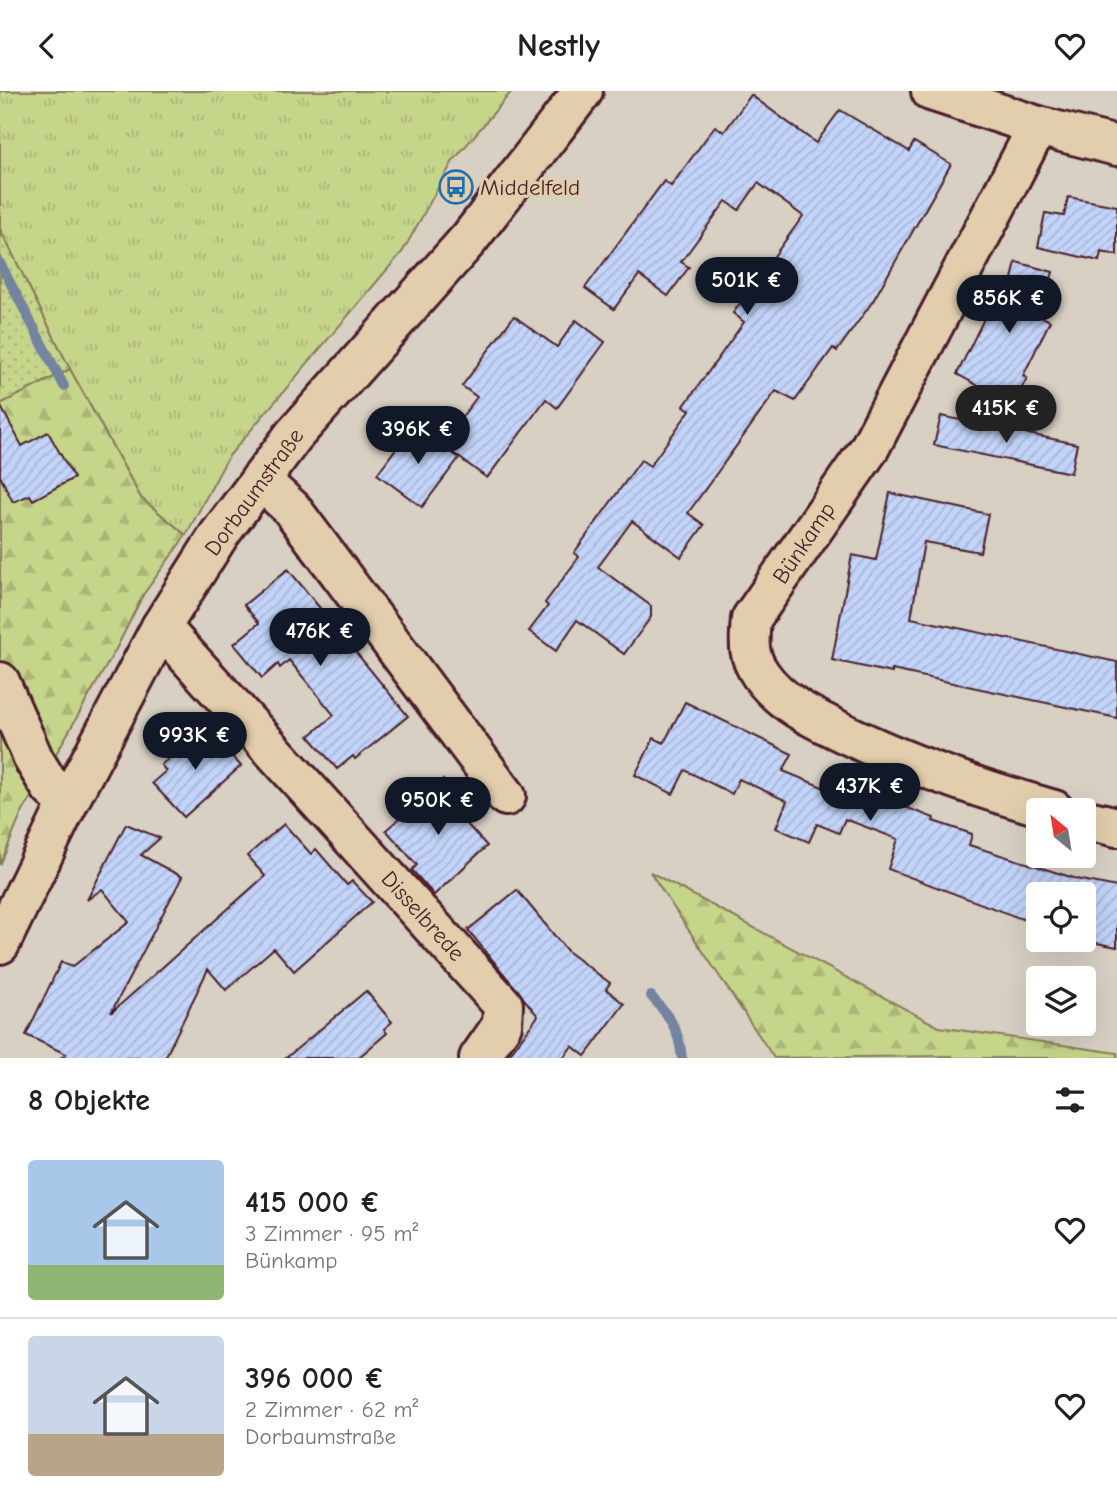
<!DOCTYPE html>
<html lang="de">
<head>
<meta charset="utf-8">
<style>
	:root { --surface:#fff; --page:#f6f6f6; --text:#202124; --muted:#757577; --line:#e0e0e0; --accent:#111827 }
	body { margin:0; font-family:"Comic Neue",sans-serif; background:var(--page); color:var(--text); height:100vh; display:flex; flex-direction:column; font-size:26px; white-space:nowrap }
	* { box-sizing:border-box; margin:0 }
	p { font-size:23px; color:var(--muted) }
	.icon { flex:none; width:38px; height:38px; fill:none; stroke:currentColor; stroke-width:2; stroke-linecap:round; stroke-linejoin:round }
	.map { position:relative; height:967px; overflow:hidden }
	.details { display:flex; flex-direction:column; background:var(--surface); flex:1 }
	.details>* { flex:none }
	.needle { width:46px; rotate:330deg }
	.fabs { position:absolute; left:1026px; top:707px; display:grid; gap:14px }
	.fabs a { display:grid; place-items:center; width:70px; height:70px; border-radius:7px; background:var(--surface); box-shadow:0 7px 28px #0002; font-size:35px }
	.price { position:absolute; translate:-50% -60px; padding:0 16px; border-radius:24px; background:var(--accent); color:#fff; font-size:23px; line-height:46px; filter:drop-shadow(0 2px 4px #0008) }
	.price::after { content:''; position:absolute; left:50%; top:42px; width:21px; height:16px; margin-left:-10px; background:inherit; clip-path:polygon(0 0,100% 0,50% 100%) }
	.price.active { background:#222; color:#fff }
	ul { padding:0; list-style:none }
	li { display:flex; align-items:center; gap:21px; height:175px; padding:0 28px }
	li+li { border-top:2px solid var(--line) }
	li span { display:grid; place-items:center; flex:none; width:196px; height:140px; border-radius:7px; color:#555 }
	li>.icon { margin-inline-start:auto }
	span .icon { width:84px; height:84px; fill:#fffc; stroke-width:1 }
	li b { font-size:30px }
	h2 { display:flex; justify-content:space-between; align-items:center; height:84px; padding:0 28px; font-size:30px }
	header { display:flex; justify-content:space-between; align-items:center; height:91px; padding:0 28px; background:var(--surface); font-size:32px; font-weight:800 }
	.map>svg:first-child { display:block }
</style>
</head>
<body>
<header><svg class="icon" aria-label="back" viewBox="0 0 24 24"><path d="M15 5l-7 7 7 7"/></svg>Nestly<svg class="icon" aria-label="heart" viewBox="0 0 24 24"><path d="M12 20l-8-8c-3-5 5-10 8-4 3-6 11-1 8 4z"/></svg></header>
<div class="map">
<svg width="1117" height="967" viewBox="0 0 1117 967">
	<defs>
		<pattern id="grass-tufts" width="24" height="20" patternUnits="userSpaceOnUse" patternTransform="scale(1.75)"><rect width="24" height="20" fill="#c5d58a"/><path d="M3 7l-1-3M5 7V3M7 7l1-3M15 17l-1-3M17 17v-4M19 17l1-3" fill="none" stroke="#abb677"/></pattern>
		<pattern id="forest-firs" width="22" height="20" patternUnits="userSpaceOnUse" patternTransform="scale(1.75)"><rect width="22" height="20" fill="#c5d58a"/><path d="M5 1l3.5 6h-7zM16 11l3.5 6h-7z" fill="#abb677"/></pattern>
		<pattern id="garden-dots" width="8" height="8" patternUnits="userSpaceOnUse" patternTransform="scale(1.75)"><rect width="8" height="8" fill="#c5d58a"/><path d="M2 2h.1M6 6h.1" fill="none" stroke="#abb677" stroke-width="1.8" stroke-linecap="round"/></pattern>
		<pattern id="building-hatch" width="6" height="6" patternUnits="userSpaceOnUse" patternTransform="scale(1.75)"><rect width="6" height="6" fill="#c2d4f9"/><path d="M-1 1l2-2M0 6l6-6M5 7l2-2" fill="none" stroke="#a8b6d6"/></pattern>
	</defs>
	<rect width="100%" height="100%" fill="#d8d0c3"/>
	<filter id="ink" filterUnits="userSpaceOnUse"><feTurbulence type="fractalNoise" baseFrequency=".0143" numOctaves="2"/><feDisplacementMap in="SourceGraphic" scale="14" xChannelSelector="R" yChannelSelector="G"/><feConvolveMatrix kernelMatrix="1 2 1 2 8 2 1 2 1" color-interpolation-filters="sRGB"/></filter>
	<g filter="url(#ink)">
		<polygon fill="url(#grass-tufts)" stroke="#887a5a" stroke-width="2" points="0,0 512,0 453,70 403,160 228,366 186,444 141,407 70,278 0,138"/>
		<g fill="url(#forest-firs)" stroke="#887a5a" stroke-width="2">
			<polygon points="70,278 141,407 186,444 143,504 116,558 21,724 0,774 0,313"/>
			<polygon points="650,781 939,936 1117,962 1117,967 953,967 952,965 774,967"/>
		</g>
		<polygon fill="url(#garden-dots)" stroke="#887a5a" stroke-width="2" points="0,138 70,278 0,313"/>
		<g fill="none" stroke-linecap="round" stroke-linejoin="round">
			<g stroke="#7383a0" stroke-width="10">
				<polyline points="0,172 64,295"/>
				<path d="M651 905C670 926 679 938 682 967"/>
			</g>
		</g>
		<g fill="url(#building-hatch)" stroke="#4a1f2b" stroke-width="2">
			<polygon points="751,4 816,52 840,19 909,60 914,51 951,73 873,210 837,260 833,257 795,310 776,300 688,422 704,434 681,466 632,430 598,476 651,515 651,526 624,563 577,529 556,560 529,540 548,515 545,512 579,466 574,462 641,369 650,375 690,319 684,315 744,231 733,222 803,125 758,92 739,119 726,110 681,171 689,176 668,205 639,184 614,218 585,197 664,90 671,95 715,35 724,41"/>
			<polygon points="1068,106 1117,115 1117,164 1101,161 1099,170 1038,156 1045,122 1064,125"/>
			<polygon points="1016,171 1053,181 1040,225 1050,230 1023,285 1027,287 1013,314 957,283 996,203 1007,209"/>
			<polygon points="514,225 557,256 576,229 605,251 557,317 546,308 487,387 441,353 477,306 462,295"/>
			<polygon points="0,314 22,355 48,341 74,387 33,409 30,404 13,411 0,385"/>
			<polygon points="941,325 1077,353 1071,382 934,354"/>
			<polygon points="414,333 459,367 422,416 377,383"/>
			<polygon points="890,402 988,423 980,461 924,451 911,527 1117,571 1117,627 892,579 892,582 832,569 852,464 876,469"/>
			<polygon points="288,478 408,625 355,668 353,665 337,678 309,645 334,624 289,569 280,577 278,573 262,587 234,553 259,532 244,514"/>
			<polygon points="685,611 792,663 783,680 837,702 840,695 864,706 866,701 934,727 933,730 972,743 969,754 1077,788 1117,796 1117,856 1081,849 1083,849 1083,803 1038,803 1038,834 888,778 898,748 845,728 839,742 817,733 809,751 776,737 787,710 739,688 732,703 685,679 673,703 635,684 654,647 664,652"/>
			<polygon points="205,636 241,675 184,726 152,692 166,680 161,674"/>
			<polygon points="443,689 474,724 465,731 487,755 434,804 412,779 417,774 386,739"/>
			<polygon points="126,733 160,747 141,764 182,786 111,922 265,785 247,765 284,733 311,763 316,758 347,794 352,790 372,811 294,880 274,857 226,899 208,878 165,967 61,967 66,963 26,944 61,871 72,876 129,831 102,798 87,809"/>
			<polygon points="517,799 568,861 610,892 606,898 624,913 585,965 572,955 563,967 507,967 538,925 468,839"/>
			<polygon points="366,900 392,931 384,938 387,942 358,967 286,967"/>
		</g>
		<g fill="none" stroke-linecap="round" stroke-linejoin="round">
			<defs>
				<g id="minor">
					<polyline points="931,0 1038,35 1117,55"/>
					<path d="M1038 35 869 358 751 528C749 551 747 564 761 584 782 614 817 629 848 644 914 676 983 699 1054 719"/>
					<polyline points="260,389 291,417 506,705"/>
					<polyline points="161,536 503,914 502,934 479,967"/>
					<polyline points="0,591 34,669 51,697 68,712"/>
					<polyline points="1083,728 1117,736"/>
					<polyline points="0,853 68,712 161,536 219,444 294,344 469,148 583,0"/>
				</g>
			</defs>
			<use href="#minor" stroke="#4a1f2b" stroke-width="44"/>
			<use href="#minor" stroke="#e2ceac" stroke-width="38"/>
		</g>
	</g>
	<defs>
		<symbol id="bus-ring" viewBox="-11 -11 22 22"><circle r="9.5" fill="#e2ceac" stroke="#1f6fb2" stroke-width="1.5"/><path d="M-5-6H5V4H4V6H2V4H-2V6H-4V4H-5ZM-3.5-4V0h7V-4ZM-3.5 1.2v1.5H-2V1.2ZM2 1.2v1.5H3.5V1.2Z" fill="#1f6fb2"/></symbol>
	</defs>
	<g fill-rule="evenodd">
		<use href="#bus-ring" x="437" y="77" width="38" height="38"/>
	</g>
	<g text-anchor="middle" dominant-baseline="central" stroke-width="6" stroke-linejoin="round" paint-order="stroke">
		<g font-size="23" fill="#4a1f2b" stroke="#e2ceac" text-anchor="start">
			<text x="480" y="96">Middelfeld</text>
		</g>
		<g font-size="23" fill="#4a1f2b" stroke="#e2ceac">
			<text transform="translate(254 401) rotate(-54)">Dorbaumstraße</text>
			<text transform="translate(804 452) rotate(-56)">Bünkamp</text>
			<text transform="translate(423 825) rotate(48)">Disselbrede</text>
		</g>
	</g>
</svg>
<div class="fabs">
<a><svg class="needle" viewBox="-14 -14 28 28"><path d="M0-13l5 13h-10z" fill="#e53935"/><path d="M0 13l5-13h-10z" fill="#757577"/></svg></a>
<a><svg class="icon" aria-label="locate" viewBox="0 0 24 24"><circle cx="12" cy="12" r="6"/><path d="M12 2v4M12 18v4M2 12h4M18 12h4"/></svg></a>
<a><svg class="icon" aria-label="layers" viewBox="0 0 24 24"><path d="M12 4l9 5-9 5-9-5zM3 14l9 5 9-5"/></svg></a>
</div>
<b class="price" style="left:747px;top:226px">501K €</b>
<b class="price" style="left:1009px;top:244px">856K €</b>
<b class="price active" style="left:1006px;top:354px">415K €</b>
<b class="price" style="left:418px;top:375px">396K €</b>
<b class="price" style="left:320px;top:577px">476K €</b>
<b class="price" style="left:195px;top:681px">993K €</b>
<b class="price" style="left:870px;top:732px">437K €</b>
<b class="price" style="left:438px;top:746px">950K €</b>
</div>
<section class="details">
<h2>8 Objekte<svg class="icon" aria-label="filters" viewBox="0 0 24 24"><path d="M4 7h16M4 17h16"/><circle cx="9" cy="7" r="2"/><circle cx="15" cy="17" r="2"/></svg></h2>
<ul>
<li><span style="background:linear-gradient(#a9c7e8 75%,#8fb573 0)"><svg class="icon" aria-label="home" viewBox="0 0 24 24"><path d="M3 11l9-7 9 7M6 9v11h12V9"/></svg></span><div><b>415 000 €</b><p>3 Zimmer · 95 m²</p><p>Bünkamp</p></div><svg class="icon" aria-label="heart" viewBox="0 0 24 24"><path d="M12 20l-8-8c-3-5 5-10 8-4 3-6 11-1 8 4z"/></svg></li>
<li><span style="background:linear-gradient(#c9d6e8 70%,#b9a48a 0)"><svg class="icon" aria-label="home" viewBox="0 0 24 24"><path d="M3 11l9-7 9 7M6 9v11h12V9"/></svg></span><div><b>396 000 €</b><p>2 Zimmer · 62 m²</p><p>Dorbaumstraße</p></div><svg class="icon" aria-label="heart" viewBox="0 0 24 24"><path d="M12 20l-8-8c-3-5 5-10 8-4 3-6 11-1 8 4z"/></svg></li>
</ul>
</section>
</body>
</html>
